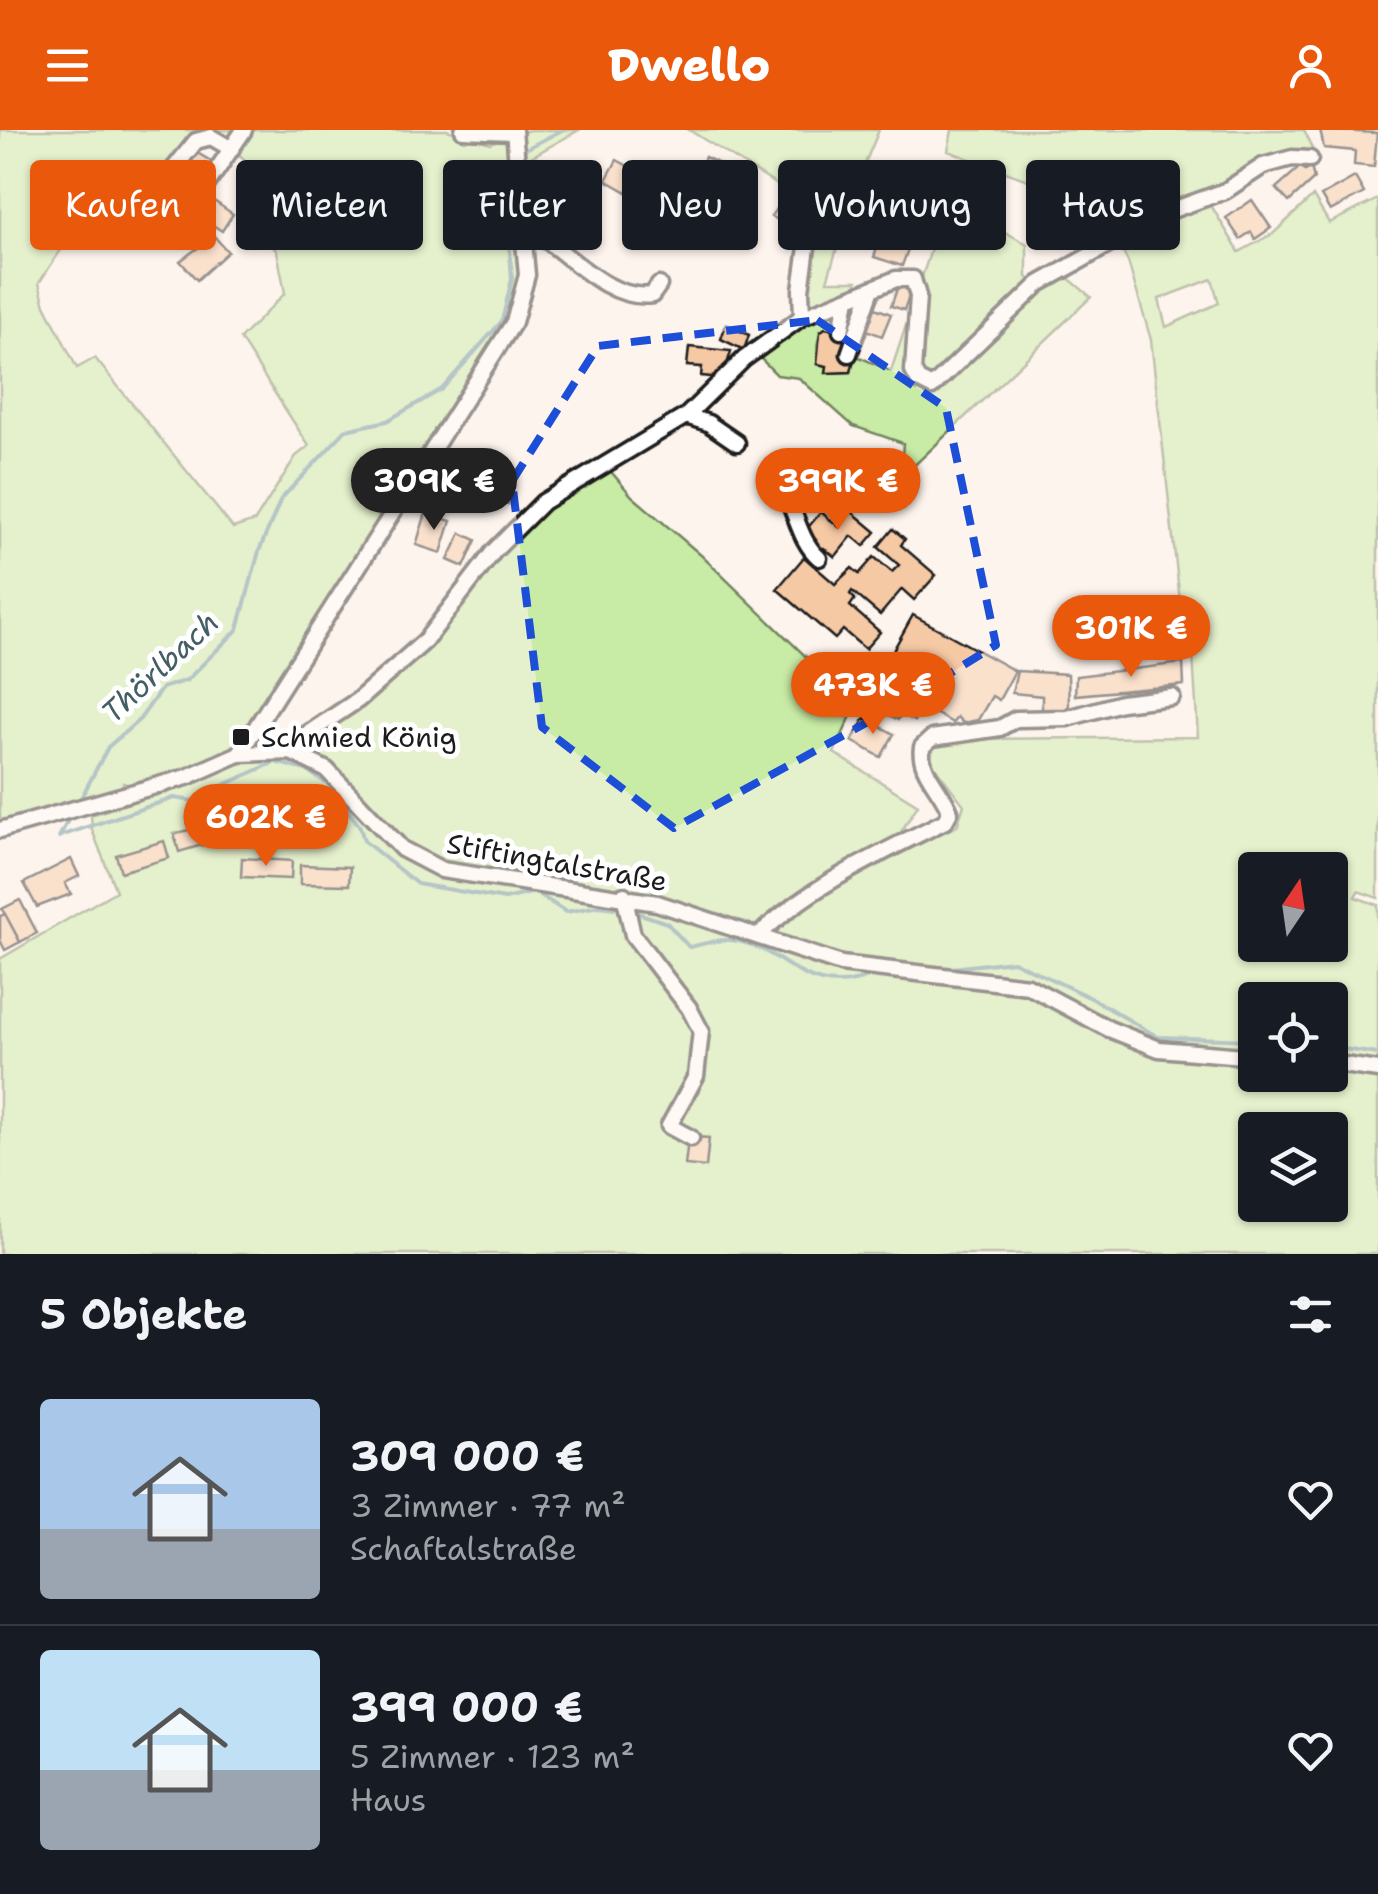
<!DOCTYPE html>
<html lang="de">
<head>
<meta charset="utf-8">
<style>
	:root { --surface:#171b24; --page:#242831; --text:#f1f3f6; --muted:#9ea1a6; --line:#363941; --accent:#ea580c }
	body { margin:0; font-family:"Shantell Sans",sans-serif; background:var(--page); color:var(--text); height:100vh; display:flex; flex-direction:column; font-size:38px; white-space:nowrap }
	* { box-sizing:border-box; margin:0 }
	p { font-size:32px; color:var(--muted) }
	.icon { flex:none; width:55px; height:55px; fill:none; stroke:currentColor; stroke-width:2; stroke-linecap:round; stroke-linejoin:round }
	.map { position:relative; height:1124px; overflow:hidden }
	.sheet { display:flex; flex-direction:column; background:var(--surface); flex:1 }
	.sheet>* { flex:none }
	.top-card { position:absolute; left:30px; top:30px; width:1320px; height:90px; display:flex; gap:20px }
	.needle { width:65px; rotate:13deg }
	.buttons { position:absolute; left:1238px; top:722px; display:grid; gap:20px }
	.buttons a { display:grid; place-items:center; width:110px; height:110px; border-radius:10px; background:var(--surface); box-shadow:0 2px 8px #0004; font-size:50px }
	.price { position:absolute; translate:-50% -85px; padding:0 22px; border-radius:35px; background:var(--accent); color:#fff; font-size:32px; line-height:65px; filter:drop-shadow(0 2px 5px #0008) }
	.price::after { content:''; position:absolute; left:50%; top:60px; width:30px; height:22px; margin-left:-15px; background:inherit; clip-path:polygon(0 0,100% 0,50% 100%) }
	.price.selected { background:#222; color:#fff }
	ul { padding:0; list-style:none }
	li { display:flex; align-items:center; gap:30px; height:250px; padding:0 40px }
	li+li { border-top:2px solid var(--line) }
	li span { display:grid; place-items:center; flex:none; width:280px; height:200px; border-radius:10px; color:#555 }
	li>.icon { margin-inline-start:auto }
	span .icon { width:120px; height:120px; fill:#fffc; stroke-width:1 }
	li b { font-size:42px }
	h2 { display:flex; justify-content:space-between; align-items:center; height:120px; padding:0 40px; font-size:42px }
	.pill { padding:0 35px; border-radius:10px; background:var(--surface); box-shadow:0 2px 8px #0004; font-size:35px; line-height:90px }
	.pill.selected { background:var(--accent); color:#fff }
	header { display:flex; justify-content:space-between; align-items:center; height:130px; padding:0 40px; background:var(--accent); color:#fff; font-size:45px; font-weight:800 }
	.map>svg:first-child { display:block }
</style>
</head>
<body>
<header><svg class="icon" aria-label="menu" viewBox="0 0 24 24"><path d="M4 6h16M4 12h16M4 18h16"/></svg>Dwello<svg class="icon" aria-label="person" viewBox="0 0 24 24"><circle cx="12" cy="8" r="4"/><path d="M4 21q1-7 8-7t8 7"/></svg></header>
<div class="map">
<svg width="1378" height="1124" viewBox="0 0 1378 1124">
	<rect width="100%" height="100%" fill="#fdf4ed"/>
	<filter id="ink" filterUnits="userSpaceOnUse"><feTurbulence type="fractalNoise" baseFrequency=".01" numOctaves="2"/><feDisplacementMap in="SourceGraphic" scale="20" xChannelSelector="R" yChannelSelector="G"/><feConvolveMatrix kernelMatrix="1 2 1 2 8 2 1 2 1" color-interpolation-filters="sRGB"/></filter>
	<g filter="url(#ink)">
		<g fill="#c8eba5" stroke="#728460" stroke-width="2.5" fill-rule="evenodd">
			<path d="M0 0H447L490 13 529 0H579L510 39C523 126 530 147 487 227L232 622 298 631 286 609 336 578 421 508 490 417 525 380 600 329 632 366 702 426 856 575 834 623 918 675 883 730 957 696 964 675 930 631 934 615 975 609 1198 607 1193 526 1181 480 1151 210 1128 132 1114 105 1048 49 1044 56 948 21 952 0H1304L1313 21 1262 32 1203 62 1239 122 1274 103 1313 66 1329 93 1378 69V768L1358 761 1355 767 1378 775V1124H0V829L116 761 92 700 91 685 187 654 137 658 123 653 121 660 0 692ZM224 10 263 47 248 92 277 121 285 163 240 209 309 316 296 326 255 391 233 398 95 228 77 238 45 175 39 153 82 88 96 104 129 60 170 44 195 16ZM1212 149 1219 173 1166 197 1159 169ZM1255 740H1330V815H1255ZM1255 870H1330V945H1255ZM1255 1000H1330V1075H1255Z"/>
			<path d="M689 0H879L858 50 827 151H857L860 173 847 203 826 198C813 209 819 223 817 234L827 236 826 243 851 242 855 225 891 241 947 71 1027 114V147L1041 159 1066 146 1091 167 900 349 903 313 853 296 799 248 777 245 759 227 809 193 810 124 827 53 796 40 785 60Z"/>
		</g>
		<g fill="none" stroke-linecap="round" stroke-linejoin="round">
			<g stroke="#5f8d97" stroke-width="4">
				<polyline points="522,21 562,0"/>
				<polyline points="79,672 108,617 140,589 162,558 187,550 238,499 259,421 281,369 346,300 387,291 442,259 502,191 512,149 503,29"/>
				<polyline points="60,706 174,668 199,672 222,656 275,632 306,640 331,656 360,697 364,711 417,754 505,769 535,762 566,782 599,776 615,778"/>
				<polyline points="59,707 71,685"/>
				<path d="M632 781 667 793 689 817C701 815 716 809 729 810 785 814 802 873 871 846"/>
				<polyline points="889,833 952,838 1013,831 1093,869 1158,907 1255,910"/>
				<polyline points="1330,917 1378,924"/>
			</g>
		</g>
		<g fill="#f6c9a5" stroke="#1c1c1c" stroke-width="2.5">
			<polygon points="1320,0 1377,3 1374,37 1354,35 1355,21 1324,18"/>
			<polygon points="194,21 214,33 181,88 161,76"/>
			<polygon points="705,27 736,42 727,60 696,46"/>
			<polygon points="617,30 639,42 627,62 606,50"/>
			<polygon points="570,31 594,46 585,62 595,68 577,98 565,91 579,68 556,55"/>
			<polygon points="1301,36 1305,41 1311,36 1314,49 1289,72 1276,58"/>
			<polygon points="969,38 992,50 979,75 955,63"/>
			<polygon points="801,44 814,51 794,99 771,86"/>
			<polygon points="1355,47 1364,63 1330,81 1321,66"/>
			<polygon points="660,56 697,70 696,91 679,85 682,78 675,75 670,91 650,83"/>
			<polygon points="545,59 565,72 551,92 531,79"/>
			<polygon points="116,65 125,71 122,87 141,99 129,120 97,96"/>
			<polygon points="211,69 233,84 222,101 199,86"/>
			<polygon points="1252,70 1271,98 1255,109 1251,102 1240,109 1226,88"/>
			<polygon points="1070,78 1089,95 1072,115 1052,99"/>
			<polygon points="892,98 913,105 902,136 874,127 880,110 887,113"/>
			<polygon points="214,106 228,122 197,150 180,131"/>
			<polygon points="898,156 911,160 904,180 891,176"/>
			<polygon points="870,176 891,184 882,206 861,198"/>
			<polygon points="726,194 749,205 744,220 721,209"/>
			<polygon points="825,198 847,203 843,222 855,225 851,242 826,243 827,236 817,234 820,202"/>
			<polygon points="689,217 731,221 723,248 701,246 702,237 687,236"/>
			<polygon points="494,331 508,335 504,355 512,356 508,374 488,368"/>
			<polygon points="851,381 876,402 864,416 852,406 835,427 824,418 820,424 811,416 816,410 805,401 821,382 839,397"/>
			<polygon points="426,383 451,391 441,423 416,415"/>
			<polygon points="893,399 905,409 901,415 936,445 914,470 902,459 880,485 852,461 850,464 855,469 850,476 880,502 865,519 843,500 835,509 777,459 804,427 835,454 852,438 859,444 874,427 892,442 899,435 878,417"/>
			<polygon points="461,403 476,410 464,437 448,430"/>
			<polygon points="913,485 1015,541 999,570 992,566 978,590 963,593 957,587 953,593 922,576 914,591 901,584 898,590 869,574 875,563 871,560"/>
			<polygon points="1183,533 1184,555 1075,565 1076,546"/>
			<polygon points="1017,541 1068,544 1069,576 1064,580 1042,580 1042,566 1012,563"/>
			<polygon points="865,588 894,604 881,627 852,611"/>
			<polygon points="258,662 309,676 305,692 254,679"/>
			<polygon points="221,691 226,708 179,722 174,704"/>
			<polygon points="164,711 169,728 121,742 116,725"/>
			<polygon points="242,728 292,731 291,749 241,747"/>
			<polygon points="71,729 79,746 65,753 71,764 37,777 24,753"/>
			<polygon points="300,735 350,737 349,755 300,754"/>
			<polygon points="20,770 37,803 20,812 2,779"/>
			<polygon points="5,784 20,812 5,820 0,810 0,786"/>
			<polygon points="695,1007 709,1008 706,1037 685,1035 688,1010"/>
		</g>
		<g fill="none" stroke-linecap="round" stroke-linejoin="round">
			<defs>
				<g id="minor">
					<polyline points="463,0 513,2"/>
					<polyline points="230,18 211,7 196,11 147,72 145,82 151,96 170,101 180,94 244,0"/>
					<path d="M524 95C563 116 605 172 652 165L659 155"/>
					<polyline points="802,187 801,160 816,53"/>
					<polyline points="841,201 847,169"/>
					<polyline points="849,224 872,159"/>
					<polyline points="686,286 708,293 737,313"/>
					<path d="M782 358C797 382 799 411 819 428"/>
					<polyline points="283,620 358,570 425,511 494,421 543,372 686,286 744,229 802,187 896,149 913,149 918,166 913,241 918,250 932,257 1039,154 1167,82 1225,61 1263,36 1292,28 1310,29"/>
					<polyline points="239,624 514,192 527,145 514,0"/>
					<polyline points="0,700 187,647 239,624 291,622 327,640 402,719 442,740 657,773 841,834 1028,856 1109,899 1159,919 1255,927"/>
					<polyline points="624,765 633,805 689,878 701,901 696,946 669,996 691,1008"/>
					<path d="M758 806C809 756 882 723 945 691L950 682C942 659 918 641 922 617L932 608 1000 598 1016 589 1068 588 1121 573 1172 567"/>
					<polyline points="1330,933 1378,940"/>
				</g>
			</defs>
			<use href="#minor" stroke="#1c1c1c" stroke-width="21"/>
			<use href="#minor" stroke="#fff" stroke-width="14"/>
		</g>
	</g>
	<path d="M0 0H1378V1124H0ZM817 190 946 278 996 515 897 576 674 698 542 597 512 351 598 216Z" fill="#fdf4ed" fill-opacity=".55" fill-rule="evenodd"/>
	<path fill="none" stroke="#1d4ed8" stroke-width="8" stroke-dasharray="20 12" stroke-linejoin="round" d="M817 190 946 278 996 515 897 576 674 698 542 597 512 351 598 216Z"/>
	<rect fill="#1c1c1c" stroke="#fff" stroke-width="4" x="231" y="597" width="20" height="20" rx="5"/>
	<g text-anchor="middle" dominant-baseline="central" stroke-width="10" stroke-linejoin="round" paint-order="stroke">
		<g font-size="28" fill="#1c1c1c" stroke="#fff" text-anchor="start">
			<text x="261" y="607">Schmied König</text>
		</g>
		<g font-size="28" fill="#1c1c1c" stroke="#fff">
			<text transform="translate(557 732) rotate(10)">Stiftingtalstraße</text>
		</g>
		<g font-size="30" font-style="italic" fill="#435e64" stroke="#fff">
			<text transform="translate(160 537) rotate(-43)">Thörlbach</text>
		</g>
	</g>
</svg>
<div class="buttons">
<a><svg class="needle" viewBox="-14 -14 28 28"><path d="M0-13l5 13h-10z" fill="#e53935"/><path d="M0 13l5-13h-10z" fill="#9ea1a6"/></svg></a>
<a><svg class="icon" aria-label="locate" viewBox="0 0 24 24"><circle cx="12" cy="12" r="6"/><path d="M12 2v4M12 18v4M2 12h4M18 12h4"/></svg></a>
<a><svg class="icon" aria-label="layers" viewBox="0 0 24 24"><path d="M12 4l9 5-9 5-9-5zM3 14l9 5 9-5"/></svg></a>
</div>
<b class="price selected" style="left:434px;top:403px">309K €</b>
<b class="price" style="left:838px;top:403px">399K €</b>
<b class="price" style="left:1131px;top:550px">301K €</b>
<b class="price" style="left:873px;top:607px">473K €</b>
<b class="price" style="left:266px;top:739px">602K €</b>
<div class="top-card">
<a class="pill selected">Kaufen</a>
<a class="pill">Mieten</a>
<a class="pill">Filter</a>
<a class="pill">Neu</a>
<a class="pill">Wohnung</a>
<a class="pill">Haus</a>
</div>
</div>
<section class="sheet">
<h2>5 Objekte<svg class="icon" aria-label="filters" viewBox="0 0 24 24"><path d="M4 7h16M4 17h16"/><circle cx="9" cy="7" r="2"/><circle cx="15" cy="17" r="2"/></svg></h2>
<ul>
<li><span style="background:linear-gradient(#a9c7e8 65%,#9aa5b1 0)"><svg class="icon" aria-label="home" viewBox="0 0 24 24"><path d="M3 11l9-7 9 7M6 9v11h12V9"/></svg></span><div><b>309 000 €</b><p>3 Zimmer · 77 m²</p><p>Schaftalstraße</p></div><svg class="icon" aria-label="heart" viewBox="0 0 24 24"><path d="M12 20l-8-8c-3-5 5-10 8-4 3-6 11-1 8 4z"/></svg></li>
<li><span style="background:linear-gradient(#bfe0f5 60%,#9aa5b1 0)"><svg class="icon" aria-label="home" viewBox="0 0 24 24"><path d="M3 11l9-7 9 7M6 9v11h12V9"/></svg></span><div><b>399 000 €</b><p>5 Zimmer · 123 m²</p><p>Haus</p></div><svg class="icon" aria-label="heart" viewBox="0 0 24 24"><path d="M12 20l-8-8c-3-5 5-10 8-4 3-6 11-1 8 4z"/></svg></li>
</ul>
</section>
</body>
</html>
